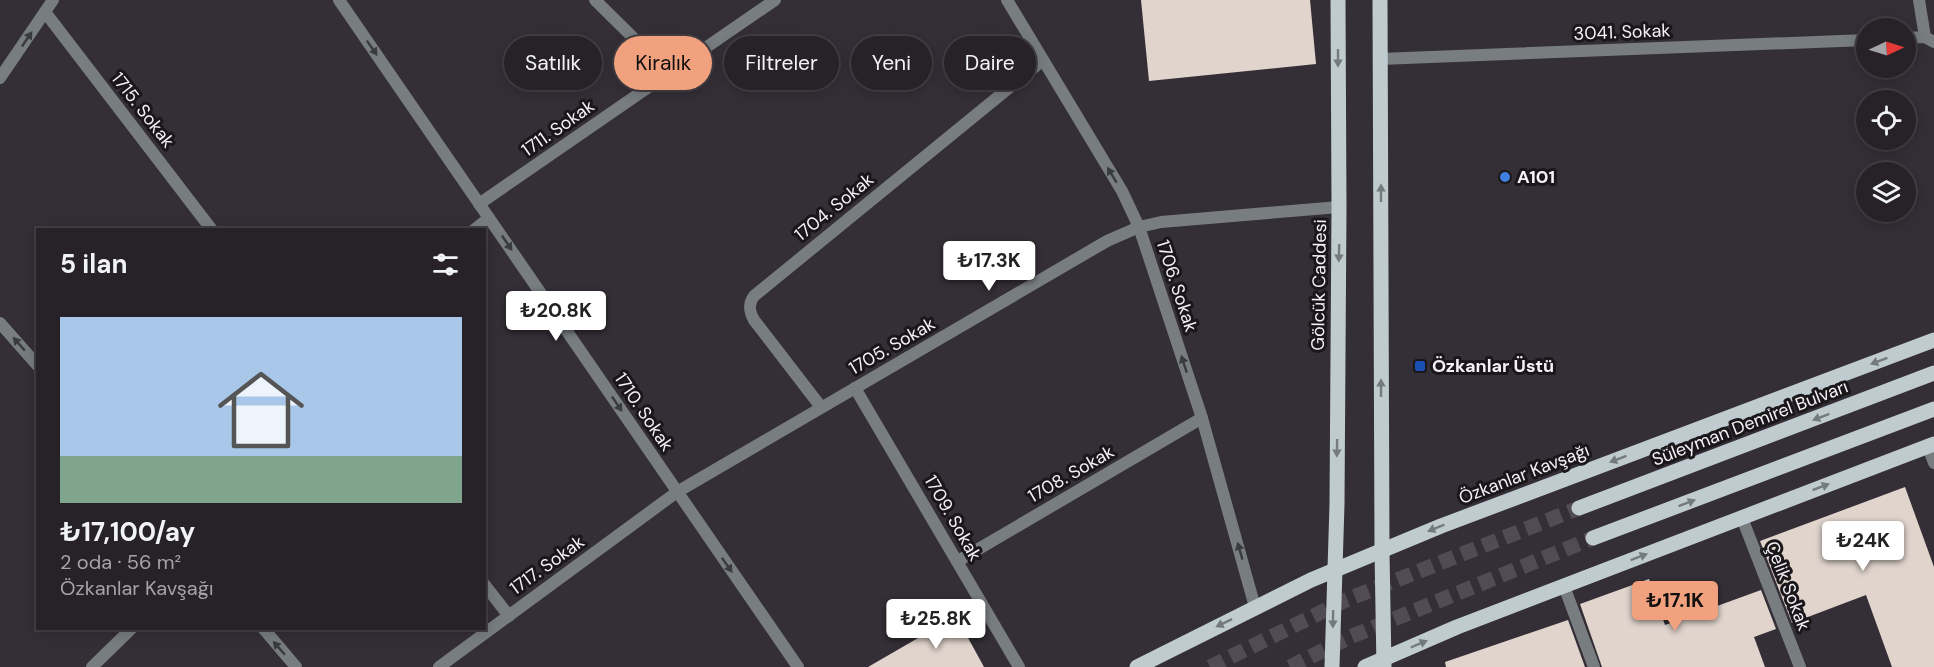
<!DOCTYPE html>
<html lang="tr">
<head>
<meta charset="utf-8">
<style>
	:root { --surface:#272228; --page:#2f2a30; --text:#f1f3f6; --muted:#a4a4a8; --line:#433f45; --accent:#f2a17e }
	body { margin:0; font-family:"DM Sans",sans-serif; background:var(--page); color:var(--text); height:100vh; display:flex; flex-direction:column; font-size:22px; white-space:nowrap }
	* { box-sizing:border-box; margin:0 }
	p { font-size:20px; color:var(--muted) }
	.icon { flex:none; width:33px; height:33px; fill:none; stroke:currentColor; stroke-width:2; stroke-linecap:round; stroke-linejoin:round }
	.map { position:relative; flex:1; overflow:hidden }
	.details { position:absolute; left:36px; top:228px; width:450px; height:402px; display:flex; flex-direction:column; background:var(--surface); border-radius:0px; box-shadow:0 3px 15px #0003,0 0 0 2px var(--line) }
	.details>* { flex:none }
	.banner { position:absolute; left:504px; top:36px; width:570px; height:54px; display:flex; gap:12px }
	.needle { width:39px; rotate:86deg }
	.controls { position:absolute; left:1856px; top:18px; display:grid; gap:12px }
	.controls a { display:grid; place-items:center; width:60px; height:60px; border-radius:50%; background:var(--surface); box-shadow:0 3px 15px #0003,0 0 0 2px var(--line); font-size:30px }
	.price { position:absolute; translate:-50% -51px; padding:0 14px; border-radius:6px; background:#fff; color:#222; font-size:20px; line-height:39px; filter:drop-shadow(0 2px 3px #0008) }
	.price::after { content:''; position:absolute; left:50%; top:36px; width:18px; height:14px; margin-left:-9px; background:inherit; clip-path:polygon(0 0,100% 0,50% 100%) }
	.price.active { background:var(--accent); color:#111 }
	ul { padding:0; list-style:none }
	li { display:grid; align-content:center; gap:12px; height:318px; padding:0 24px }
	li span { display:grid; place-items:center; height:186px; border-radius:0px; color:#555 }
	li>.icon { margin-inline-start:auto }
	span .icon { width:108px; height:108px; fill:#fffc; stroke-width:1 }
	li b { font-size:26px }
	h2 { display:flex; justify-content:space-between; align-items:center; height:72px; padding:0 24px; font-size:26px }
	.pill { padding:0 21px; border-radius:27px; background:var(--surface); box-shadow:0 3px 15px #0003,0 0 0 2px var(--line); font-size:21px; line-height:54px }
	.pill.active { background:var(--accent); color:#111 }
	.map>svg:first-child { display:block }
</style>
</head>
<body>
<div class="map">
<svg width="1934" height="667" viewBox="0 0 1934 667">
	<rect width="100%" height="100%" fill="#342e36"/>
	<g fill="#e0d4cd">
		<polygon points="1141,0 1310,0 1316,64 1149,81"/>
		<polygon points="1905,487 1934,567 1934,667 1892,667 1866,595 1792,623 1760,541"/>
		<polygon points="1649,579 1665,625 1761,590 1776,629 1754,637 1765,667 1602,667 1580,604"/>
		<polygon points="956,616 984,667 868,667"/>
		<polygon points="1568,620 1585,667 1446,667 1445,662"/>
	</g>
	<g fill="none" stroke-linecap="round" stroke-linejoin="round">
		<g stroke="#514b53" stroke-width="15" stroke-dasharray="15 8" stroke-linecap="butt">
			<polyline points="1210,667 1346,600 1579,508"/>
			<polyline points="1290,667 1350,637 1593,538"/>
		</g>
		<g stroke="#787d7f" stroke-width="12">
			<polyline points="595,0 669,73"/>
			<polyline points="45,12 212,230"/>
			<polyline points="1925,37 1934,42"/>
			<polyline points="479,204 775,0"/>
			<polyline points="1139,227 1202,418 1255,607"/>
			<polyline points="474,230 489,218"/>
			<polyline points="0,323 38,366"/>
			<polyline points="855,388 1019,667"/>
			<path d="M821 407 754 320C749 311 748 304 754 296L1043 60"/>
			<polyline points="958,561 1202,418"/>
			<polyline points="484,584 509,616"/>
			<polyline points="263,628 296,667"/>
			<polyline points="92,667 132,628"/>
			<polyline points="439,667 677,492"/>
		</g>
		<g stroke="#787d7f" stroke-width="12">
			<polyline points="339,0 798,667"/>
			<polyline points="1007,0 1122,191 1139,227"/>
			<polyline points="1905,38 1925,37 1919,0"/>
			<polyline points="1380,59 1866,40"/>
			<polyline points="0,78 53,0"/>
			<polyline points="1928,447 1934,463"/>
			<polyline points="677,492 1107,241 1139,227 1161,222 1339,207"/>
			<polyline points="1742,518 1800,667"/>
			<polyline points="1564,586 1594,667"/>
		</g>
		<g stroke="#bfcbcf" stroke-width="15">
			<polyline points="1380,0 1382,551 1384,667"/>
			<polyline points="1579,508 1934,373"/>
			<polyline points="1593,538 1934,409"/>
			<polyline points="1137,667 1311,580 1441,526 1934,340"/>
			<polyline points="1332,667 1337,504 1339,207 1338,0"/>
			<polyline points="1365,667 1457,627 1934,444"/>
		</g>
	</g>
	<defs><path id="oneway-solid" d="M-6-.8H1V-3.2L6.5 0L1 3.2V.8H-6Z" transform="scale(1.5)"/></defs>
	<g fill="#3b3b3e">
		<use href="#oneway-solid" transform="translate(27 39) rotate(-56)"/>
		<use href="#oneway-solid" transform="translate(372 48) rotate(55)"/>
		<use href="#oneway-solid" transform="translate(1112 175) rotate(-121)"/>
		<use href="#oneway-solid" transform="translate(507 243) rotate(56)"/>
		<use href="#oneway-solid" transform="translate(19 344) rotate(-131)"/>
		<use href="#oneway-solid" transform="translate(1184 364) rotate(-108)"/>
		<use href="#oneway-solid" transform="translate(617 404) rotate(56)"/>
		<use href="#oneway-solid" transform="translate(1240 551) rotate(-106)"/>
		<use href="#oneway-solid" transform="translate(727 565) rotate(55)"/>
		<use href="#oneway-solid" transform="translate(279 648) rotate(-131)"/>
	</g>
	<g fill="#757a7e">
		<use href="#oneway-solid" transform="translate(1338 58) rotate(90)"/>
		<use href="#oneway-solid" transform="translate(1381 193) rotate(-90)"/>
		<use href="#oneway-solid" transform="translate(1339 253) rotate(91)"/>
		<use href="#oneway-solid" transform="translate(1879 361) rotate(159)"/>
		<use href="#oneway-solid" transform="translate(1381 388) rotate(-90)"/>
		<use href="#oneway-solid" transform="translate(1821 417) rotate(159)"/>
		<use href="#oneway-solid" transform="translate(1337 448) rotate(91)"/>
		<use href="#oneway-solid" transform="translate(1618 459) rotate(159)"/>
		<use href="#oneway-solid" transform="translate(1821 487) rotate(-21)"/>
		<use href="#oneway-solid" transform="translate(1687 503) rotate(-21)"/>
		<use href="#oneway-solid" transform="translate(1436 528) rotate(158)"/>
		<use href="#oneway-solid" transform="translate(1639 557) rotate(-21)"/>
		<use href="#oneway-solid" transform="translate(1333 619) rotate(91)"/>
		<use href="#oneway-solid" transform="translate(1224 623) rotate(154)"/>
		<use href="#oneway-solid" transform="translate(1419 644) rotate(-23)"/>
	</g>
	<circle fill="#3f7fe0" stroke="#1a171b" stroke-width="2" cx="1505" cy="177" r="6"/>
	<rect fill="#1a4fb4" stroke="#1a171b" stroke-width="2" x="1414" y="360" width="12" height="12" rx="3"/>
	<g text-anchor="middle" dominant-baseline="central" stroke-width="6" stroke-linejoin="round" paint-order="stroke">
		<g font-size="18" fill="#f5f1f6" stroke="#1a171b">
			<text transform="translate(1622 32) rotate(-2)">3041. Sokak</text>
			<text transform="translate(143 110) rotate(52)">1715. Sokak</text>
			<text transform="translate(558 128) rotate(-35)">1711. Sokak</text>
			<text transform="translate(834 207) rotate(-39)">1704. Sokak</text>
			<text transform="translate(1319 285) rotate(-89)">Gölcük Caddesi</text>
			<text transform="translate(1177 286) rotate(72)">1706. Sokak</text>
			<text transform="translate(892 346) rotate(-30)">1705. Sokak</text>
			<text transform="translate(644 412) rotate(56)">1710. Sokak</text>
			<text transform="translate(1750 423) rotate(-21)">Süleyman Demirel Bulvarı</text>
			<text transform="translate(1071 474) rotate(-30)">1708. Sokak</text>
			<text transform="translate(1524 474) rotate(-21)">Özkanlar Kavşağı</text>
			<text transform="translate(953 518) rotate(60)">1709. Sokak</text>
			<text transform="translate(547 565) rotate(-36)">1717. Sokak</text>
			<text transform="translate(1788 586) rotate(69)">Çelik Sokak</text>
		</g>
		<g font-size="18" font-weight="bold" fill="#f5f1f6" stroke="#1a171b" text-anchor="start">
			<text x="1517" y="177">A101</text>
			<text x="1432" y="366">Özkanlar Üstü</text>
		</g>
	</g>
</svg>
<div class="controls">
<a><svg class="needle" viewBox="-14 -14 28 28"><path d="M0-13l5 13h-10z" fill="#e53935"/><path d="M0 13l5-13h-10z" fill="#a4a4a8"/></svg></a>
<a><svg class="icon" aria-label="locate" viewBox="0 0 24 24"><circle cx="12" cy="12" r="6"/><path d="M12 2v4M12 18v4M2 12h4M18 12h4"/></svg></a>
<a><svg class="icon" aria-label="layers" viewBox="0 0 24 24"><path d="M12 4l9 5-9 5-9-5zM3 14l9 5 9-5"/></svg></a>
</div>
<b class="price" style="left:989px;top:292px">₺17.3K</b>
<b class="price" style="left:556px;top:342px">₺20.8K</b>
<b class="price" style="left:1863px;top:572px">₺24K</b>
<b class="price active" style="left:1675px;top:632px">₺17.1K</b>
<b class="price" style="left:936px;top:650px">₺25.8K</b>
<div class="banner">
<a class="pill">Satılık</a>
<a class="pill active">Kiralık</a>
<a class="pill">Filtreler</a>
<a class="pill">Yeni</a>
<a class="pill">Daire</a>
</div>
<section class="details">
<h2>5 ilan<svg class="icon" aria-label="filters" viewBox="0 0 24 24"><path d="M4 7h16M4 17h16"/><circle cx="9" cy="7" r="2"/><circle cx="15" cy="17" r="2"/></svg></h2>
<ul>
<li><span style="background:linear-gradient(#a9c7e8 75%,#7fa58c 0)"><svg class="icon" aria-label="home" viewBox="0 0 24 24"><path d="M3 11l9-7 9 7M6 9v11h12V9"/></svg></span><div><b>₺17,100/ay</b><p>2 oda · 56 m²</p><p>Özkanlar Kavşağı</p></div></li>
</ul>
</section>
</div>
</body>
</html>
